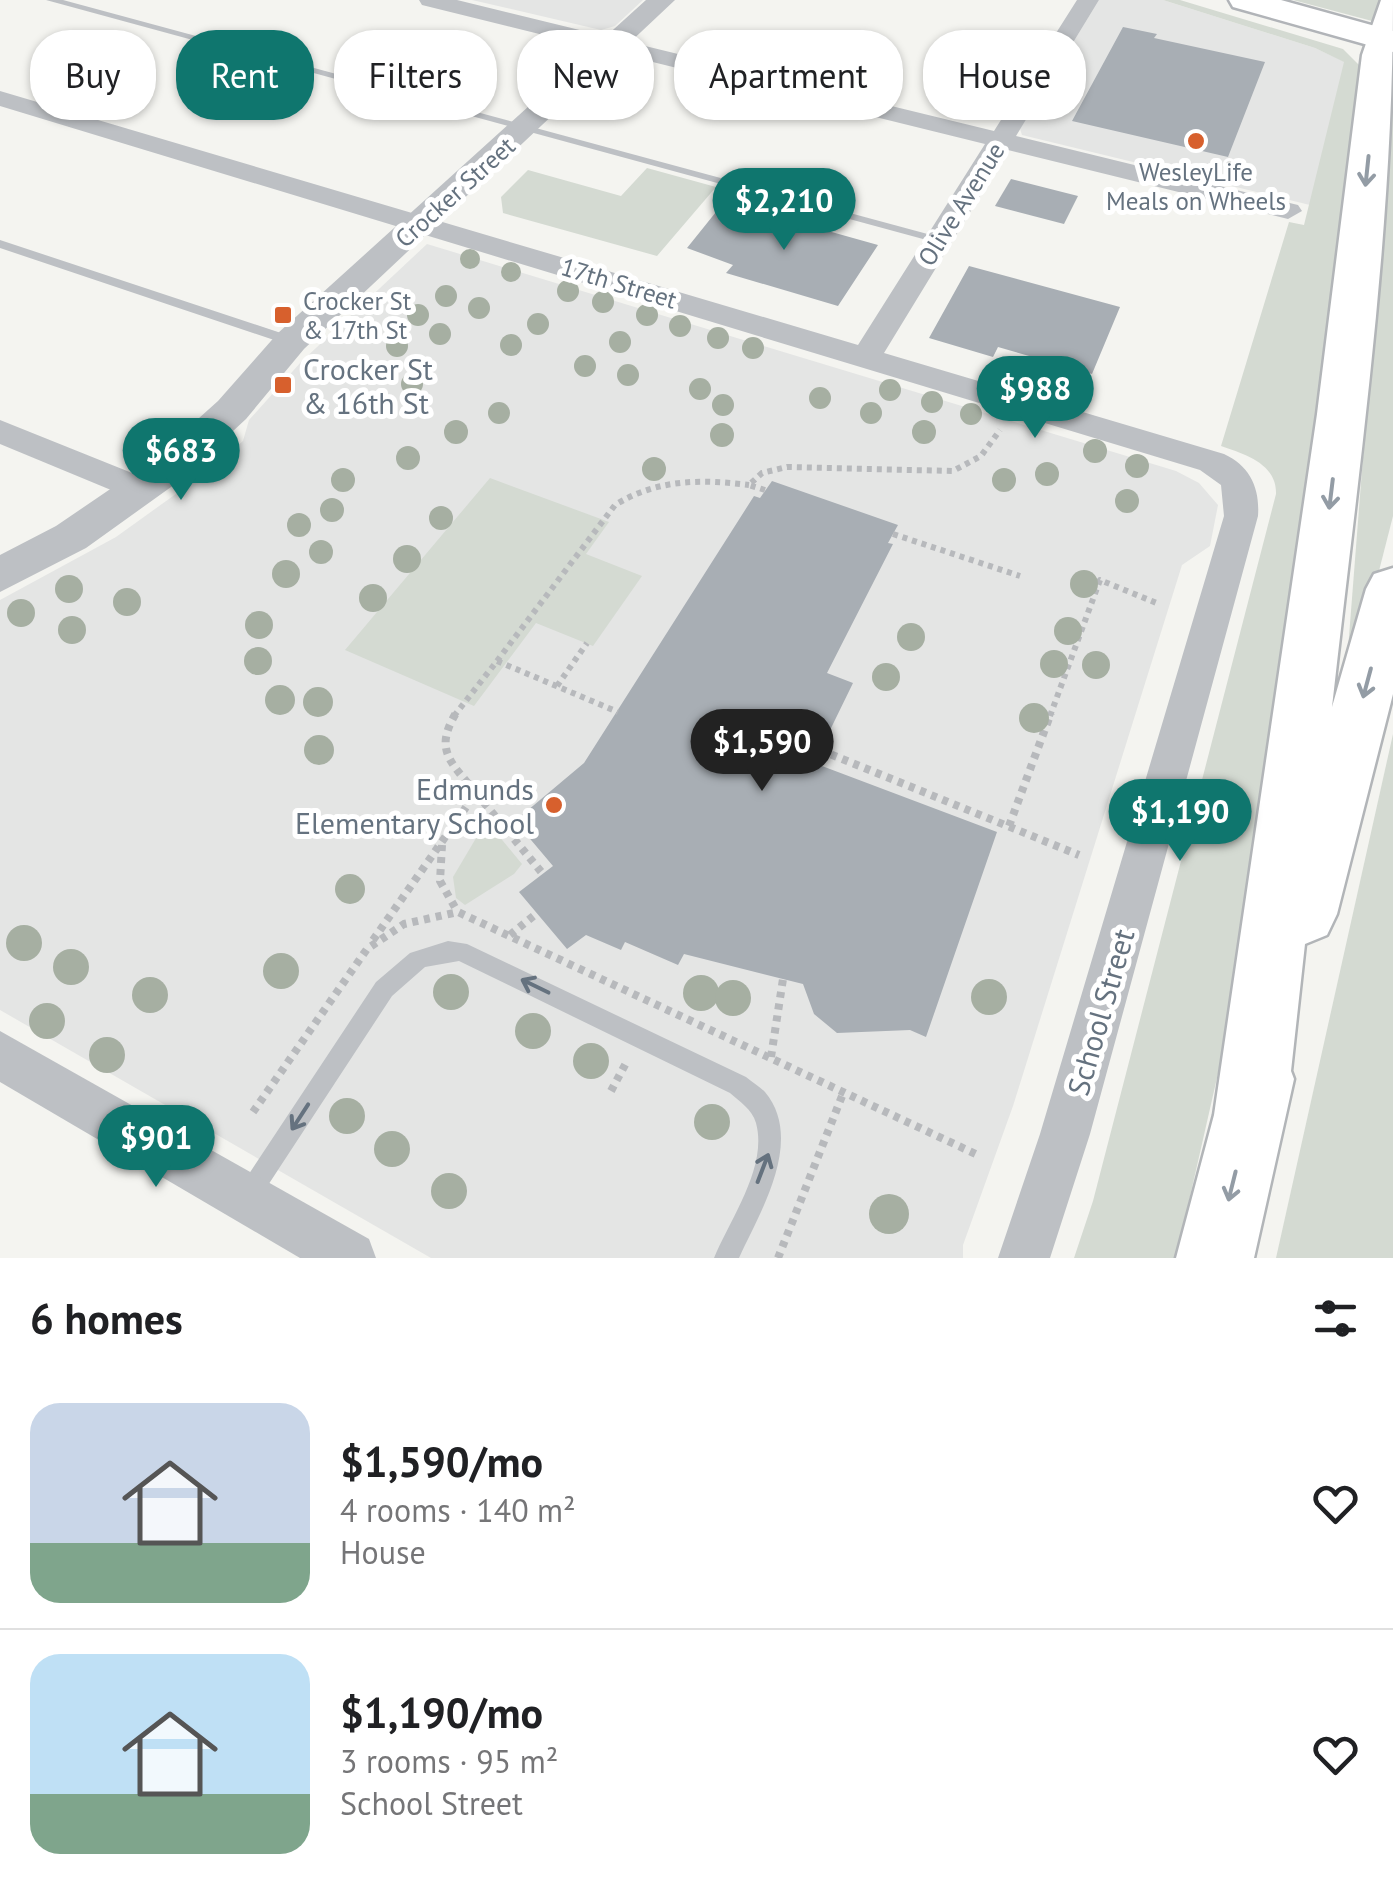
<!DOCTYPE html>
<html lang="en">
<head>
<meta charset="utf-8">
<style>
	:root { --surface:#fff; --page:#f6f6f6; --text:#202124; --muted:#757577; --line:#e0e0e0; --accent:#0f766e }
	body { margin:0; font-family:"PT Sans",sans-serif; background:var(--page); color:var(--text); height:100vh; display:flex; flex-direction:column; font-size:38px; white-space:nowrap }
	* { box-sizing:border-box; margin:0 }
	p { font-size:32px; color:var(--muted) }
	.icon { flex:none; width:55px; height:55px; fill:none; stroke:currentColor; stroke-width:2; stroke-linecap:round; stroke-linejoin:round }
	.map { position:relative; height:1258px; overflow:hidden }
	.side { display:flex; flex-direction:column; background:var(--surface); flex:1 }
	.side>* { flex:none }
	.guide { position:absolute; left:30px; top:30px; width:1335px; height:90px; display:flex; gap:20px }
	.price { position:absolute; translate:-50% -85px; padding:0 22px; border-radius:35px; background:var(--accent); color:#fff; font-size:32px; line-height:65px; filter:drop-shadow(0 2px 5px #0008) }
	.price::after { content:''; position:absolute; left:50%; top:60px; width:30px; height:22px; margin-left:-15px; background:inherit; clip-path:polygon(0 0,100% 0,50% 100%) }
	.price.current { background:#222; color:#fff }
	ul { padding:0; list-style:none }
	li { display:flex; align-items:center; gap:30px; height:250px; padding:0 30px }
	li+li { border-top:2px solid var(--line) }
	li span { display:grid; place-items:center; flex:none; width:280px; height:200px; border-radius:30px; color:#555 }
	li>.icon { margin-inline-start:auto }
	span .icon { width:120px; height:120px; fill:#fffc; stroke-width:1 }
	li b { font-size:42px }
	h2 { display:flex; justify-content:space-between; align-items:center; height:120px; padding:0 30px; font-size:42px }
	.tag { padding:0 35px; border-radius:40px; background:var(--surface); box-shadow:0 2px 8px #0004; font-size:35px; line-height:90px }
	.tag.current { background:var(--accent); color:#fff }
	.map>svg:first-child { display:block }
</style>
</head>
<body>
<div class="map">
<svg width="1393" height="1258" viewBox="0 0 1393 1258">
	<rect width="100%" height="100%" fill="#f4f4f0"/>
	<g fill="#e4e5e4">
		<polygon points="472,0 643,0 615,26 601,30"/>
		<polygon points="1099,0 1163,0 1315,48 1345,62 1310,205 1022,135 1020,129"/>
		<polygon points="427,244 1176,471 1199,483 1218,505 1210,546 1182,565 1013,1106 963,1245 963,1258 431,1258 0,1010 0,600 116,537 212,468 243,441 249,420 301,362"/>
	</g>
	<g fill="#d4dad2">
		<path d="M1163 0H1180L1343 49 1359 65 1361 79 1242 968 1176 1258H1074L1093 1201 1276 494C1277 464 1245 454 1221 446L1289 222 1304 225 1344 62 1315 48Z"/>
		<polygon points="1293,0 1381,0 1372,21"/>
		<polygon points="1393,74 1393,516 1355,665 1347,662"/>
		<polygon points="647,168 716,187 657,256 503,213 501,197 528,170 621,196"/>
		<polygon points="490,478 609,522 586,554 642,576 593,646 536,623 474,706 345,650"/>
		<polygon points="1393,734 1393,1258 1276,1258"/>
		<polygon points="489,824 522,864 514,874 465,905 456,898 453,877 482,828"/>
	</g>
	<g fill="#a8aeb4">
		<polygon points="1123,27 1157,34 1154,38 1265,62 1228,157 1072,121"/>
		<polygon points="1011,179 1078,196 1064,224 995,206"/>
		<polygon points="724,202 878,245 838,306 726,273 733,265 687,248"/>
		<polygon points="969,266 1120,307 1092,374 998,347 993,357 929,338"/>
		<polygon points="772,481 898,525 888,543 893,544 827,673 853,683 814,763 997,832 926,1037 910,1030 837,1033 814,1014 803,984 684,954 678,965 625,942 621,950 586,935 567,949 519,892 553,866 515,821 584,763 754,496 760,498"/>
	</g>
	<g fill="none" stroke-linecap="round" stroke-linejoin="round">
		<defs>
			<polygon id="primary" points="1229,0 1281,0 1393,31 1393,52 1233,7"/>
			<path id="motorway" d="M1381 0H1393C1393 236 1358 473 1332 707L1366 589 1374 574 1393 568V694L1337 914 1327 935 1305 944 1291 1071 1294 1079 1254 1258H1176L1214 1115 1317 414 1362 55Z"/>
		</defs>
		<use href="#primary" stroke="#b1b4b8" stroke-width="5"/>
		<use href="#motorway" stroke="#b2b5b8" stroke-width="5"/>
		<g stroke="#b7b9bc" stroke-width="6" stroke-dasharray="5 5" stroke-linecap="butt">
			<polyline points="765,490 749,485 762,473 787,467 953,471 981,456 1000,430"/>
			<polyline points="893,534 1020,576"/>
			<path d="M497 661 615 505C657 479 701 479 749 485"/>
			<polyline points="557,686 587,643"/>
			<polyline points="454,716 497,661 618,712"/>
			<polyline points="1050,716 1100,580 1159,604"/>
		</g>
		<g stroke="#b7b9bc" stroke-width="8" stroke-dasharray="6 6" stroke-linecap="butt">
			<polyline points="820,750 1079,855"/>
			<polyline points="476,793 543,874"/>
			<polyline points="1009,826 1051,713"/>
			<polyline points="442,845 440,881 457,911"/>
			<polyline points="510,935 536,914"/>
			<path d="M373 940 476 793C452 763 433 751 456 713"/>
			<polyline points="771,1057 783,979"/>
			<polyline points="611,1091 626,1063"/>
			<polyline points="253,1112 367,949 404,924 458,912 980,1156"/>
			<polyline points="778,1258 844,1091"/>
		</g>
		<g fill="#bdc0c4" fill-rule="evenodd">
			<polygon points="46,0 63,0 946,239 939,243 934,242"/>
			<polygon points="0,240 296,338 298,341 291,346 286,344 0,248"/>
			<path d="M448 941 467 944 746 1077C752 1082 760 1087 765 1092 805 1140 760 1212 739 1258H714C730 1219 768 1167 756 1123 752 1109 740 1102 730 1093L459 961 425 967 392 996 255 1205 247 1209 239 1205 235 1197 239 1189 376 982 410 953Z"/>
		</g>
		<g fill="#bdc0c4" fill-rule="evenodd">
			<path d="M419 0H457L994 131 1077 0H1099L1016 136 1298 205 1302 211 1288 219 1008 150 884 353 1224 454C1250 466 1260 488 1258 516L1090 1134 1050 1258H998L1040 1134 1224 516 1221 485 1200 470 0 106V91L858 345 985 144 422 5Z"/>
			<polygon points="0,420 152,481 157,490 152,499 140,502 0,444"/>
			<polygon points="0,1031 369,1239 376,1258 300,1258 0,1082"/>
		</g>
		<polygon fill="#bdc0c4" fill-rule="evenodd" points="646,0 675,0 304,349 246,419 178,482 86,548 0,592 0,555 56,526 150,462 218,401 278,333"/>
		<use href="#primary" fill="#fff" fill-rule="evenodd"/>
		<use href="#motorway" fill="#fff" fill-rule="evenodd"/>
	</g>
	<g fill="#a6afa2">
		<circle cx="470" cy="259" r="10"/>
		<circle cx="511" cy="272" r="10"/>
		<circle cx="568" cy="291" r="11"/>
		<circle cx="446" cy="296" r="11"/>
		<circle cx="603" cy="302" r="11"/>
		<circle cx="479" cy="308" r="11"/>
		<circle cx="418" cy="315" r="11"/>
		<circle cx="647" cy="315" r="11"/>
		<circle cx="538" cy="324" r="11"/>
		<circle cx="680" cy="326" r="11"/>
		<circle cx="440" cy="334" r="11"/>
		<circle cx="718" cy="338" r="11"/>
		<circle cx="620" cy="342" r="11"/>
		<circle cx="511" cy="345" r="11"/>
		<circle cx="397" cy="346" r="11"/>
		<circle cx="753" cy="348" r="11"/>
		<circle cx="585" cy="366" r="11"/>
		<circle cx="628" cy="375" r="11"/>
		<circle cx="412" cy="384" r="11"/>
		<circle cx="700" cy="389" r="11"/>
		<circle cx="890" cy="390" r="11"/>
		<circle cx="820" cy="398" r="11"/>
		<circle cx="932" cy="402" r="11"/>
		<circle cx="723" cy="405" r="11"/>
		<circle cx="499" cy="413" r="11"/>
		<circle cx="871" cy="413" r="11"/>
		<circle cx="971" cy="414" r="11"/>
		<circle cx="456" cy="432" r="12"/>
		<circle cx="924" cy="432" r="12"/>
		<circle cx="722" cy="435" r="12"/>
		<circle cx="1095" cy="451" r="12"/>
		<circle cx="408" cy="458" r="12"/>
		<circle cx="1137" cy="466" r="12"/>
		<circle cx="654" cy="469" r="12"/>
		<circle cx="1047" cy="474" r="12"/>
		<circle cx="343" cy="480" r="12"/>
		<circle cx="1004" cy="480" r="12"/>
		<circle cx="1127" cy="501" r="12"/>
		<circle cx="332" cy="510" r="12"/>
		<circle cx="441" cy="518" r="12"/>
		<circle cx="299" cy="525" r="12"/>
		<circle cx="321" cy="552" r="12"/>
		<circle cx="407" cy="559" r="14"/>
		<circle cx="286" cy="574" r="14"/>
		<circle cx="1084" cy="584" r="14"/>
		<circle cx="69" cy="589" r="14"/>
		<circle cx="373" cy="598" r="14"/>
		<circle cx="127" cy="602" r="14"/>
		<circle cx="21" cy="613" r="14"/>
		<circle cx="259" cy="625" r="14"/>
		<circle cx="72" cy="630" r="14"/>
		<circle cx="1068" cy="631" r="14"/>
		<circle cx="911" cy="637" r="14"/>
		<circle cx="258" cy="661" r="14"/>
		<circle cx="1054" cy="664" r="14"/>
		<circle cx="1096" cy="665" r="14"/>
		<circle cx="886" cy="677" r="14"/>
		<circle cx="280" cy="700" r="15"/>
		<circle cx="318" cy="702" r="15"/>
		<circle cx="1034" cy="718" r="15"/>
		<circle cx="319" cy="750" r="15"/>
		<circle cx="350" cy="889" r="15"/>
		<circle cx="24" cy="943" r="18"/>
		<circle cx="71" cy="967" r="18"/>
		<circle cx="281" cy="971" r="18"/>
		<circle cx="451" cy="992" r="18"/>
		<circle cx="701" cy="993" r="18"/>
		<circle cx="150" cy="995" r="18"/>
		<circle cx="989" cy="997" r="18"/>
		<circle cx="733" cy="998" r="18"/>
		<circle cx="47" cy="1021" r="18"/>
		<circle cx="533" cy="1031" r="18"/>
		<circle cx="107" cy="1055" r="18"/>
		<circle cx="591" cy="1061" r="18"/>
		<circle cx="347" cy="1116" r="18"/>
		<circle cx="712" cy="1122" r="18"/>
		<circle cx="392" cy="1149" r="18"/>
		<circle cx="449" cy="1191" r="18"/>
		<circle cx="889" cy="1214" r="20"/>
	</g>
	<defs><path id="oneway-shaft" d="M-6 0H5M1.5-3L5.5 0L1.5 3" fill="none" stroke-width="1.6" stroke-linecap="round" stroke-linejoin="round" transform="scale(2.5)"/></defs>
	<g stroke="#939ca5">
		<use href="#oneway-shaft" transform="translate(1367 171) rotate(96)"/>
		<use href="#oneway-shaft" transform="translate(1331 494) rotate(97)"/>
		<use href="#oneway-shaft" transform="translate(1367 683) rotate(105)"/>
		<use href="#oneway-shaft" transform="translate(1232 1186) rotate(104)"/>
	</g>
	<g stroke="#65727f">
		<use href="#oneway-shaft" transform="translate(535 986) rotate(-154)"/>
		<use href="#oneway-shaft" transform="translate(300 1117) rotate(123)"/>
		<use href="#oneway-shaft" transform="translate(763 1168) rotate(-69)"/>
	</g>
	<g fill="#d7602d" stroke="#fff" stroke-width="4">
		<circle cx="1196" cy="141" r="10"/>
		<rect x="273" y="305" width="20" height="20" rx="5"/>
		<rect x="273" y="375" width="20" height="20" rx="5"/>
		<circle cx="554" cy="805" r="10"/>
	</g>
	<g text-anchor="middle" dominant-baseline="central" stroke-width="10" stroke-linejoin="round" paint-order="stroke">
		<g font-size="25" fill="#65727f" stroke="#fff">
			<text x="1196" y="172">WesleyLife<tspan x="1196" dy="29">Meals on Wheels</tspan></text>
			<text x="303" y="301" text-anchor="start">Crocker St<tspan x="303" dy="29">&amp; 17th St</tspan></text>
		</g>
		<g font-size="25" fill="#65727f" stroke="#fff">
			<text transform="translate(455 192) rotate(-42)">Crocker Street</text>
			<text transform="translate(961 204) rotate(-58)">Olive Avenue</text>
			<text transform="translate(619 283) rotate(17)">17th Street</text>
		</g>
		<g font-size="30" fill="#65727f" stroke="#fff" text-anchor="start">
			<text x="303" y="368">Crocker St<tspan x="303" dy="34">&amp; 16th St</tspan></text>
			<text x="534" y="788" text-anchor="end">Edmunds<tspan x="534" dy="34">Elementary School</tspan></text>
		</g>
		<g font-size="30" fill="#65727f" stroke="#fff">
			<text transform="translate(1100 1012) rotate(-74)">School Street</text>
		</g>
	</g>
</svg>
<b class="price" style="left:784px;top:253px">$2,210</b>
<b class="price" style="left:1035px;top:441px">$988</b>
<b class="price" style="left:181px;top:503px">$683</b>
<b class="price current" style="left:762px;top:794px">$1,590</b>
<b class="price" style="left:1180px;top:864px">$1,190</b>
<b class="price" style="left:156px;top:1190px">$901</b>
<div class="guide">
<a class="tag">Buy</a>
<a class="tag current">Rent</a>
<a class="tag">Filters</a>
<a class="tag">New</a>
<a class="tag">Apartment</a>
<a class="tag">House</a>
</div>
</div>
<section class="side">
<h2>6 homes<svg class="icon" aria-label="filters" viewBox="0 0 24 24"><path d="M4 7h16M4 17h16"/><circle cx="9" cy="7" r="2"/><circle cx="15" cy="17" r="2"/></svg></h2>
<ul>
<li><span style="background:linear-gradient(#c9d6e8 70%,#7fa58c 0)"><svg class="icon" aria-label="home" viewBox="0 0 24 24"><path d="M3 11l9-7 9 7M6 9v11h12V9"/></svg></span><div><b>$1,590/mo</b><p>4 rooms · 140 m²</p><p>House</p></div><svg class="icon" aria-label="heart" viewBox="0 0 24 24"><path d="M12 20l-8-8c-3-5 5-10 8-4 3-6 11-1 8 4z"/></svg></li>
<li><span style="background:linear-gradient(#bfe0f5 70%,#7fa58c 0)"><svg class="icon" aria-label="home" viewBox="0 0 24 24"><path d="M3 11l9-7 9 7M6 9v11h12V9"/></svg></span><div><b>$1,190/mo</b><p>3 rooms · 95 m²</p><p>School Street</p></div><svg class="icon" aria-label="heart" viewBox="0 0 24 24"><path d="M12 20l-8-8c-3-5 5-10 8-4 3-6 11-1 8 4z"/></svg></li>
</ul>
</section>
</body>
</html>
